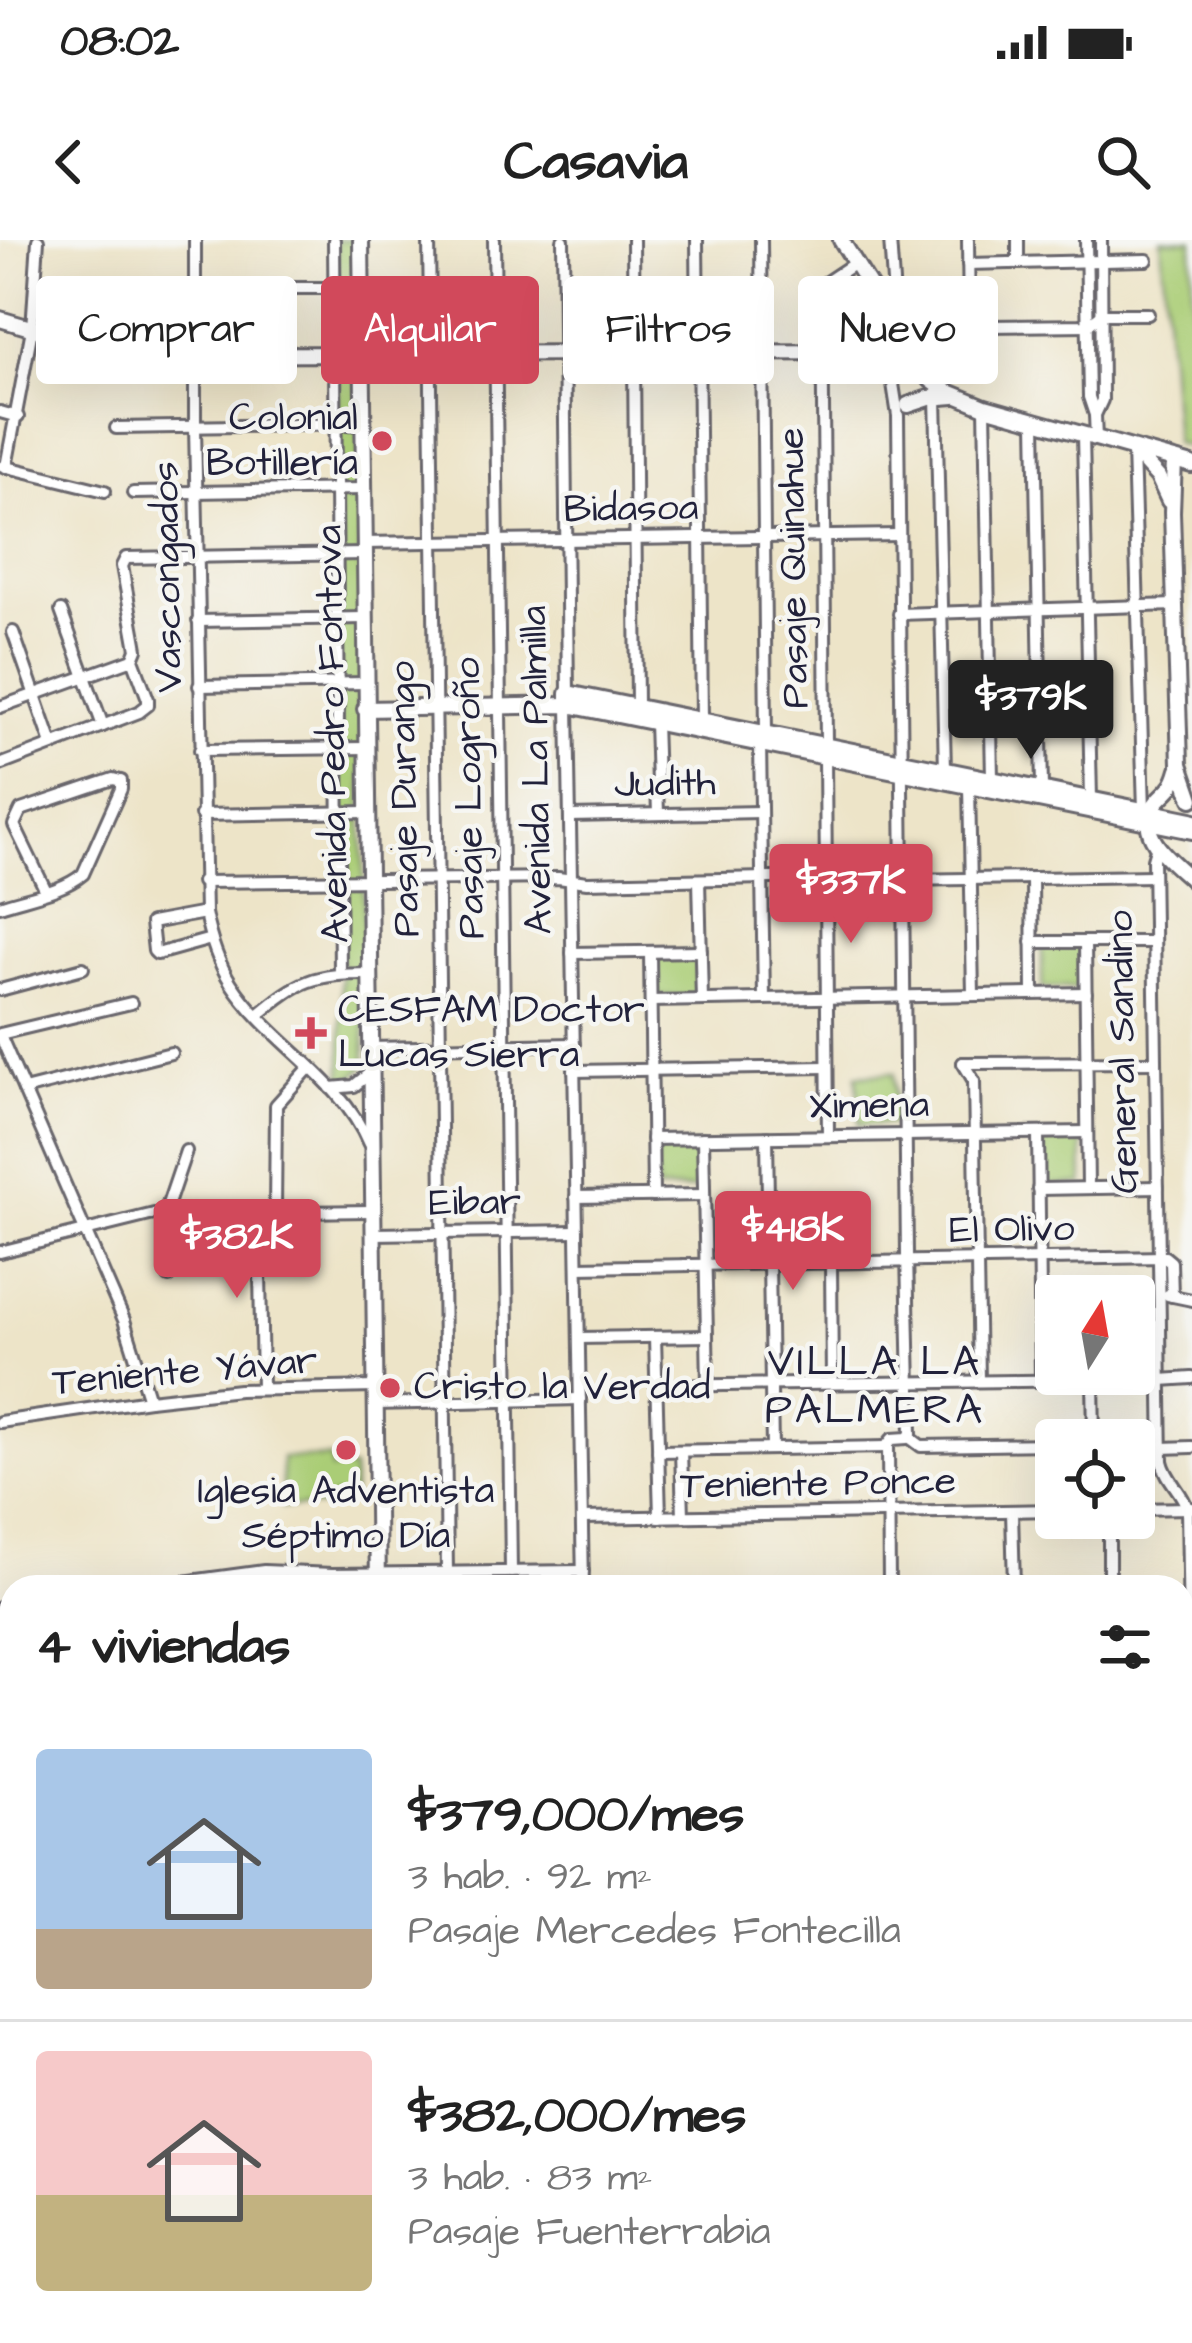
<!DOCTYPE html>
<html lang="es">
<head>
<meta charset="utf-8">
<style>
	:root { --surface:#fff; --page:#f6f6f6; --text:#222; --muted:#767676; --line:#e0e0e0; --accent:#d1495b }
	body { margin:0; font-family:"Architects Daughter",sans-serif; background:var(--page); color:var(--text); height:100vh; display:flex; flex-direction:column; font-size:45px; white-space:nowrap }
	* { box-sizing:border-box; margin:0 }
	p { font-size:39px; color:var(--muted) }
	.icon { flex:none; width:66px; height:66px; fill:none; stroke:currentColor; stroke-width:2; stroke-linecap:round; stroke-linejoin:round }
	.map { position:relative; flex:1; overflow:hidden }
	.sheet { position:absolute; left:0px; top:1335px; width:1194px; height:768px; display:flex; flex-direction:column; background:var(--surface); border-radius:36px 36px 0 0; box-shadow:0 12px 48px #0002 }
	.sheet>* { flex:none }
	.guide { position:absolute; left:36px; top:36px; width:1122px; height:108px; display:flex; gap:24px }
	.needle { width:78px; rotate:11deg }
	.controls { position:absolute; left:1035px; top:1035px; display:grid; gap:24px }
	.controls a { display:grid; place-items:center; width:120px; height:120px; border-radius:12px; background:var(--surface); box-shadow:0 12px 48px #0002; font-size:60px }
	.price { position:absolute; translate:-50% -102px; padding:0 27px; border-radius:12px; background:var(--accent); color:#fff; font-size:39px; line-height:78px; filter:drop-shadow(0 3px 6px #0008) }
	.price::after { content:''; position:absolute; left:50%; top:72px; width:36px; height:27px; margin-left:-18px; background:inherit; clip-path:polygon(0 0,100% 0,50% 100%) }
	.price.active { background:#222; color:#fff }
	ul { padding:0; list-style:none }
	li { display:flex; align-items:center; gap:36px; height:300px; padding:0 36px }
	li+li { border-top:3px solid var(--line) }
	li span { display:grid; place-items:center; flex:none; width:336px; height:240px; border-radius:12px; color:#555 }
	li>.icon { margin-inline-start:auto }
	span .icon { width:144px; height:144px; fill:#fffc; stroke-width:1 }
	li b { font-size:51px }
	h2 { display:flex; justify-content:space-between; align-items:center; height:144px; padding:0 36px; font-size:51px }
	.pill { padding:0 42px; border-radius:12px; background:var(--surface); box-shadow:0 12px 48px #0002; font-size:42px; line-height:108px }
	.pill.active { background:var(--accent); color:#fff }
	.status { display:flex; justify-content:space-between; align-items:center; height:84px; padding:0 60px; background:var(--surface); direction:ltr }
	.status svg { height:33px; fill:currentColor }
	header { display:flex; justify-content:space-between; align-items:center; height:156px; padding:0 36px; background:var(--surface); font-size:54px; font-weight:700 }
	.map>svg:first-child { display:block }
</style>
</head>
<body>
<div class="status"><b>08:02</b><svg viewBox="0 0 49 12"><path d="M0 12V9h3v3zM5 12V6h3v6zM10 12V3h3v9zM15 12V0h3v12zM26 1h20v11H26zM47 4h2v5h-2z"/></svg></div>
<header><svg class="icon" aria-label="back" viewBox="0 0 24 24"><path d="M15 5l-7 7 7 7"/></svg>Casavia<svg class="icon" aria-label="search" viewBox="0 0 24 24"><circle cx="10" cy="10" r="6"/><path d="M15 15l6 6"/></svg></header>
<div class="map">
<svg width="1192" height="2103" viewBox="0 0 1192 2103">
	<rect width="100%" height="100%" fill="#f6f6f2"/>
	<filter id="ink" filterUnits="userSpaceOnUse"><feTurbulence type="fractalNoise" baseFrequency=".00833" numOctaves="2"/><feDisplacementMap in="SourceGraphic" scale="24" xChannelSelector="R" yChannelSelector="G"/><feConvolveMatrix kernelMatrix="1 2 1 2 8 2 1 2 1" color-interpolation-filters="sRGB"/></filter>
	<filter id="wash" filterUnits="userSpaceOnUse"><feTurbulence type="fractalNoise" baseFrequency=".004" numOctaves="4" result="noise"/><feDisplacementMap in="SourceGraphic" scale="48" xChannelSelector="R" yChannelSelector="G"/><feGaussianBlur stdDeviation="2.7" result="paint"/><feColorMatrix in="noise" values="0 0 0 0 0 0 0 0 0 0 0 0 0 0 0 0 0 1.4 0 .05"/><feComposite in="paint" operator="in"/></filter>
	<g filter="url(#wash)">
		<rect width="100%" height="100%" fill="#ede4c8"/>
		<g fill="#aacd76" stroke="#667858" stroke-width="3">
			<polygon points="336,0 357,0 365,826 354,836 342,841"/>
			<polygon points="1161,0 1192,0 1192,208 1175,203"/>
			<polygon points="1042,704 1082,704 1083,748 1042,748"/>
			<polygon points="696,712 696,756 654,756 654,713"/>
			<polygon points="894,833 896,884 859,885 857,835"/>
			<polygon points="1082,899 1083,944 1044,945 1043,900"/>
			<polygon points="698,906 699,949 657,950 656,907"/>
			<polygon points="282,1218 330,1218 331,1229 353,1229 353,1256 333,1256 333,1266 282,1267"/>
			<polygon points="77,2091 225,2091 200,2103 74,2103"/>
		</g>
	</g>
	<g filter="url(#ink)">
		<g fill="none" stroke-linecap="round" stroke-linejoin="round">
			<defs>
				<g id="minor">
					<path d="M195 0V187L205 673C210 698 217 721 231 743 269 802 341 837 369 904"/>
					<polyline points="334,0 340,734"/>
					<polyline points="429,0 447,1332"/>
					<polyline points="494,0 511,1332"/>
					<polyline points="563,0 568,453"/>
					<polyline points="633,0 637,467"/>
					<polyline points="697,0 702,480"/>
					<polyline points="761,0 766,493"/>
					<polyline points="890,0 896,85"/>
					<polyline points="968,0 969,87"/>
					<polyline points="1018,0 1018,23"/>
					<polyline points="1086,0 1089,157 1095,175 1096,199"/>
					<polyline points="968,24 1147,20"/>
					<polyline points="116,48 361,48"/>
					<polyline points="899,87 1088,85 1102,74 1148,74"/>
					<polyline points="881,112 891,131 898,176 907,1014 911,1194 907,1198 892,1199 888,1204 889,1347"/>
					<polyline points="936,157 945,530"/>
					<polyline points="985,167 992,539"/>
					<polyline points="0,172 18,177"/>
					<polyline points="1095,175 1102,160 1101,0"/>
					<polyline points="1035,182 1042,549"/>
					<polyline points="116,188 362,184"/>
					<polyline points="1083,195 1091,559"/>
					<polyline points="1133,209 1144,570"/>
					<polyline points="3,226 105,251"/>
					<polyline points="6,227 32,89 38,0"/>
					<polyline points="133,253 363,249"/>
					<polyline points="363,303 899,295"/>
					<polyline points="61,371 103,486"/>
					<polyline points="899,374 1175,365"/>
					<polyline points="198,381 364,378"/>
					<polyline points="13,392 52,504"/>
					<polyline points="199,446 365,443"/>
					<polyline points="568,465 583,1347"/>
					<polyline points="0,467 133,419"/>
					<polyline points="655,482 658,574"/>
					<polyline points="760,503 764,759"/>
					<polyline points="826,505 822,48 825,43 855,23"/>
					<polyline points="200,510 366,508"/>
					<polyline points="825,517 828,896"/>
					<polyline points="0,525 139,472 148,465 148,459 133,419 137,409 122,326 126,318 363,314"/>
					<polyline points="969,545 973,755"/>
					<polyline points="201,575 366,572"/>
					<polyline points="570,576 761,572"/>
					<path d="M1159 608 1155 612 1153 619 1162 1221C1166 1240 1182 1251 1187 1268L1191 1525"/>
					<polyline points="1032,638 1033,753"/>
					<polyline points="699,640 702,760"/>
					<polyline points="902,640 1153,636"/>
					<polyline points="202,642 558,638 587,642 815,637"/>
					<path d="M0 666C26 657 62 652 83 634L121 549V541L113 539 21 570 14 585 46 651"/>
					<polyline points="205,673 151,683 154,711 157,714 211,699"/>
					<polyline points="1032,702 1154,702"/>
					<polyline points="1085,702 1088,948"/>
					<polyline points="650,712 653,956"/>
					<polyline points="572,713 701,711"/>
					<polyline points="0,750 83,728"/>
					<polyline points="651,761 1086,753"/>
					<path d="M258 775C300 740 313 734 369 734"/>
					<polyline points="0,794 131,763"/>
					<polyline points="0,795 124,1080 149,1160"/>
					<polyline points="370,808 574,804"/>
					<polyline points="963,823 974,841 979,1141"/>
					<polyline points="963,823 1156,822"/>
					<polyline points="574,831 826,827"/>
					<polyline points="331,848 354,846 370,833"/>
					<polyline points="24,850 171,813"/>
					<polyline points="1038,893 1041,1140"/>
					<polyline points="767,897 772,1209"/>
					<polyline points="703,898 708,1145"/>
					<polyline points="652,899 1087,892"/>
					<polyline points="1038,949 1158,947"/>
					<polyline points="576,957 704,955"/>
					<polyline points="259,972 262,1149"/>
					<polyline points="275,972 276,865 310,827"/>
					<polyline points="373,994 577,991"/>
					<polyline points="0,1012 154,974 372,971"/>
					<polyline points="831,1023 832,1143"/>
					<polyline points="578,1027 1165,1017 1171,1022 1172,1056"/>
					<polyline points="169,1037 165,973 186,911"/>
					<polyline points="1168,1055 1192,1060"/>
					<polyline points="1134,1090 1160,1089"/>
					<polyline points="655,1097 660,1277"/>
					<polyline points="579,1098 707,1096"/>
					<polyline points="1093,1137 1094,1200"/>
					<polyline points="1161,1140 1192,1138"/>
					<polyline points="656,1146 1093,1140"/>
					<polyline points="375,1164 580,1159"/>
					<polyline points="0,1182 149,1160 239,1150 375,1147"/>
					<polyline points="909,1197 921,1206 1056,1204"/>
					<polyline points="1162,1208 1192,1207"/>
					<polyline points="658,1211 887,1207"/>
					<polyline points="681,1211 683,1276"/>
					<polyline points="1134,1269 1191,1268"/>
					<polyline points="1012,1271 1014,1347"/>
					<polyline points="582,1278 1056,1270"/>
					<polyline points="1109,1278 1109,1347"/>
					<polyline points="146,1347 264,1331 332,1334 583,1331"/>
					<polyline points="0,1368 12,1366"/>
					<polyline points="0,1566 12,1563"/>
					<polyline points="1182,1688 1192,1689"/>
					<polyline points="1182,1746 1192,1747"/>
					<polyline points="1182,1835 1192,1836"/>
					<polyline points="0,1856 12,1852"/>
					<polyline points="1182,1883 1192,1884"/>
					<polyline points="1182,1929 1192,1930"/>
					<polyline points="0,1975 12,1977"/>
					<polyline points="1182,1976 1192,1977"/>
					<polyline points="1182,2045 1192,2045"/>
					<polyline points="541,2091 541,2103"/>
					<polyline points="71,2103 73,2091"/>
					<polyline points="423,2103 424,2091"/>
					<polyline points="660,2103 660,2091"/>
				</g>
				<g id="major">
					<polyline points="361,0 378,1347"/>
					<polyline points="841,0 892,82 901,104 931,140 946,151 985,167 1192,225"/>
					<polyline points="0,79 105,110 137,115 881,112 912,116"/>
					<polyline points="908,165 929,158 954,156"/>
					<polyline points="1134,211 1158,237 1169,261"/>
					<polyline points="1174,220 1172,272 1180,524 1192,559"/>
					<polyline points="568,465 568,453 1192,580"/>
					<polyline points="365,469 568,465 1192,591"/>
					<path d="M1179 529C1172 555 1162 551 1152 569 1137 598 1174 623 1192 640"/>
					<polyline points="0,1590 12,1624"/>
					<polyline points="0,1626 12,1661"/>
					<polyline points="1182,2065 1192,2065"/>
					<polyline points="276,2091 285,2103"/>
					<polyline points="731,2091 1192,2094"/>
					<polyline points="211,2103 240,2091"/>
					<polyline points="311,2103 365,2091"/>
				</g>
			</defs>
			<use href="#minor" stroke="#69666c" stroke-width="16"/>
			<use href="#major" stroke="#69666c" stroke-width="20"/>
			<use href="#minor" stroke="#fff" stroke-width="10"/>
			<use href="#major" stroke="#fff" stroke-width="14"/>
		</g>
	</g>
	<g fill="#d1495b" stroke="#f6f6f2" stroke-width="4.5">
		<circle cx="382" cy="201" r="12"/>
		<path d="M305 775h12v12h12v12h-12v12h-12v-12h-12v-12h12z"/>
		<circle cx="390" cy="1148" r="12"/>
		<circle cx="346" cy="1210" r="12"/>
	</g>
	<g text-anchor="middle" dominant-baseline="central" stroke-width="9" stroke-linejoin="round" paint-order="stroke">
		<g font-size="39" fill="#22223b" stroke="#f6f6f2" text-anchor="start">
			<text x="358" y="179" text-anchor="end">Colonial<tspan x="358" dy="45">Botillería</tspan></text>
			<text x="338" y="771">CESFAM Doctor<tspan x="338" dy="45">Lucas Sierra</tspan></text>
			<text x="414" y="1148">Cristo la Verdad</text>
			<text x="346" y="1252" text-anchor="middle">Iglesia Adventista<tspan x="346" dy="45">Séptimo Día</tspan></text>
		</g>
		<g font-size="39" fill="#22223b" stroke="#f6f6f2">
			<text transform="translate(631 269) rotate(-1)">Bidasoa</text>
			<text transform="translate(794 328) rotate(-91)">Pasaje Quinahue</text>
			<text transform="translate(168 337) rotate(-91)">Vascongados</text>
			<text transform="translate(333 494) rotate(-91)">Avenida Pedro Fontova</text>
			<text transform="translate(537 530) rotate(-91)">Avenida La Palmilla</text>
			<text transform="translate(665 544) rotate(-1)">Judith</text>
			<text transform="translate(470 558) rotate(-91)">Pasaje Logroño</text>
			<text transform="translate(405 559) rotate(-91)">Pasaje Durango</text>
			<text transform="translate(1123 812) rotate(-91)">General Sandino</text>
			<text transform="translate(869 866) rotate(-1)">Ximena</text>
			<text transform="translate(475 963) rotate(-1)">Eibar</text>
			<text transform="translate(1012 990) rotate(-1)">El Olivo</text>
			<text transform="translate(185 1132) rotate(-5)">Teniente Yávar</text>
			<text transform="translate(818 1244) rotate(-1)">Teniente Ponce</text>
		</g>
		<g font-size="42" letter-spacing="3" fill="#22223b" stroke="#f6f6f2">
			<text x="875" y="1123">VILLA LA<tspan x="875" dy="48">PALMERA</tspan></text>
		</g>
	</g>
</svg>
<div class="controls">
<a><svg class="needle" viewBox="-14 -14 28 28"><path d="M0-13l5 13h-10z" fill="#e53935"/><path d="M0 13l5-13h-10z" fill="#767676"/></svg></a>
<a><svg class="icon" aria-label="locate" viewBox="0 0 24 24"><circle cx="12" cy="12" r="6"/><path d="M12 2v4M12 18v4M2 12h4M18 12h4"/></svg></a>
</div>
<b class="price active" style="left:1031px;top:522px">$379K</b>
<b class="price" style="left:851px;top:706px">$337K</b>
<b class="price" style="left:793px;top:1053px">$418K</b>
<b class="price" style="left:237px;top:1061px">$382K</b>
<div class="guide">
<a class="pill">Comprar</a>
<a class="pill active">Alquilar</a>
<a class="pill">Filtros</a>
<a class="pill">Nuevo</a>
</div>
<section class="sheet">
<h2>4 viviendas<svg class="icon" aria-label="filters" viewBox="0 0 24 24"><path d="M4 7h16M4 17h16"/><circle cx="9" cy="7" r="2"/><circle cx="15" cy="17" r="2"/></svg></h2>
<ul>
<li><span style="background:linear-gradient(#a9c7e8 75%,#b9a48a 0)"><svg class="icon" aria-label="home" viewBox="0 0 24 24"><path d="M3 11l9-7 9 7M6 9v11h12V9"/></svg></span><div><b>$379,000/mes</b><p>3 hab. · 92 m²</p><p>Pasaje Mercedes Fontecilla</p></div></li>
<li><span style="background:linear-gradient(#f6c9c9 60%,#c2b280 0)"><svg class="icon" aria-label="home" viewBox="0 0 24 24"><path d="M3 11l9-7 9 7M6 9v11h12V9"/></svg></span><div><b>$382,000/mes</b><p>3 hab. · 83 m²</p><p>Pasaje Fuenterrabia</p></div></li>
</ul>
</section>
</div>
</body>
</html>
